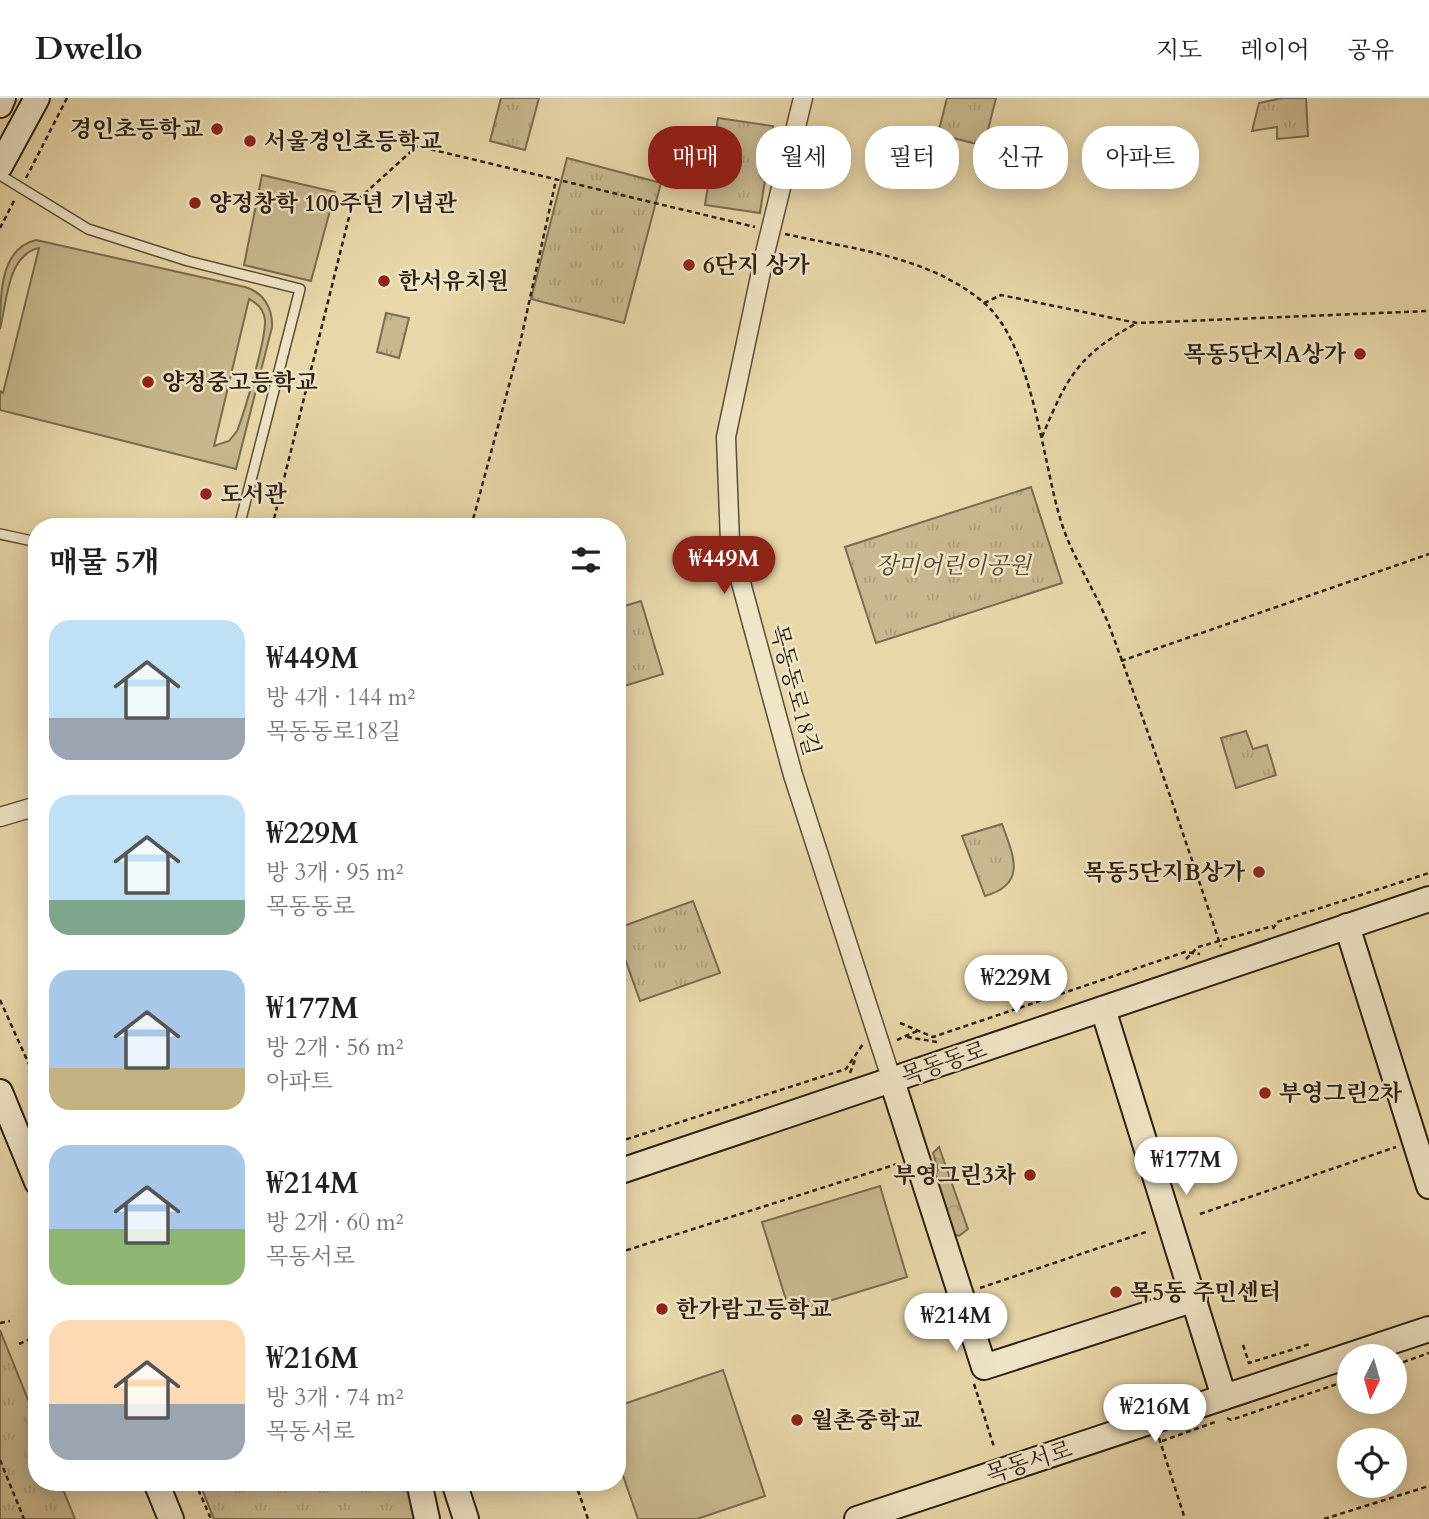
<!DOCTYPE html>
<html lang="ko">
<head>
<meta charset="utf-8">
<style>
	:root { --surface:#fff; --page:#f6f6f6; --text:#202124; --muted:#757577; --line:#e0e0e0; --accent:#8f2418 }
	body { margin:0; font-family:Cardo,"Noto Serif KR",serif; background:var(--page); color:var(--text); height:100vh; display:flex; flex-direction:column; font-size:26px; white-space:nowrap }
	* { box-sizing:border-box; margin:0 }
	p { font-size:23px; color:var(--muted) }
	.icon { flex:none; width:38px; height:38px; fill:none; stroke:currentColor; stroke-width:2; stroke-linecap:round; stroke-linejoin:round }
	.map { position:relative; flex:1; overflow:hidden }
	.panel { position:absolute; left:28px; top:420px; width:598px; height:973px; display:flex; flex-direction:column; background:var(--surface); border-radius:28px; box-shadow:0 4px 18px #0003 }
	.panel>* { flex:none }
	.banner { position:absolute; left:648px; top:28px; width:665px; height:63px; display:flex; gap:14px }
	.needle { width:46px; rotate:185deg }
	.fabs { position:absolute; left:1337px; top:1246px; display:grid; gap:14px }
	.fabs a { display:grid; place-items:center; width:70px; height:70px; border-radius:50%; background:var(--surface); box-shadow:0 4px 18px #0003; font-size:35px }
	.price { position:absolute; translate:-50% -60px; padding:0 16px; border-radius:24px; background:#fff; color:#222; font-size:23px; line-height:46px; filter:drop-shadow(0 2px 4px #0008) }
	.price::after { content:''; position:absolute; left:50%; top:42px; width:21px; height:16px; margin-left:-10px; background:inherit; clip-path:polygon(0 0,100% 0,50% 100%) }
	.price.current { background:var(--accent); color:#fff }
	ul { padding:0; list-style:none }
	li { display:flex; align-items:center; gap:21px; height:175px; padding:0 21px }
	li span { display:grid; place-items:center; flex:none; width:196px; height:140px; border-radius:21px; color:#555 }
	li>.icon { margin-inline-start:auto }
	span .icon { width:84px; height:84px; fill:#fffc; stroke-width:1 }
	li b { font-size:30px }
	h2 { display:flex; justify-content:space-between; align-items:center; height:84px; padding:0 21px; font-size:30px }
	.chip { padding:0 24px; border-radius:28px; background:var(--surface); box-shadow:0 4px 18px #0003; font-size:24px; line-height:63px }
	.chip.current { background:var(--accent); color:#fff }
	header { display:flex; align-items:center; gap:42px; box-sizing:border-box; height:98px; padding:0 35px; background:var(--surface); border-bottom:2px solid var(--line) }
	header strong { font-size:33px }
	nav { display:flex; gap:38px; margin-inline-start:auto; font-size:24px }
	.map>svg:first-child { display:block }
</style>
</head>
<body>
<header>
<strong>Dwello</strong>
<nav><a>지도</a><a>레이어</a><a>공유</a></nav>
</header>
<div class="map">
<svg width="1429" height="1421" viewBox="0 0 1429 1421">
	<defs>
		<pattern id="forest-crowns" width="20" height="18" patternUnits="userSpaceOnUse" patternTransform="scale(1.75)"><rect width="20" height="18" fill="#c8b88f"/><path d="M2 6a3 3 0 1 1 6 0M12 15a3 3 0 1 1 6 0" fill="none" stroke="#ac9e7a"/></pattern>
		<pattern id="park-tufts" width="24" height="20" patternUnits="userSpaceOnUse" patternTransform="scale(1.75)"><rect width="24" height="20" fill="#c8b88f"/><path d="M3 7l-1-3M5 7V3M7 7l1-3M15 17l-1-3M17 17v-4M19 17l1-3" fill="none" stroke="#ac9e7a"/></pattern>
	</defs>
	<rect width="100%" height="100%" fill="#e8d7a9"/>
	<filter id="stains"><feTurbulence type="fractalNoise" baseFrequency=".00286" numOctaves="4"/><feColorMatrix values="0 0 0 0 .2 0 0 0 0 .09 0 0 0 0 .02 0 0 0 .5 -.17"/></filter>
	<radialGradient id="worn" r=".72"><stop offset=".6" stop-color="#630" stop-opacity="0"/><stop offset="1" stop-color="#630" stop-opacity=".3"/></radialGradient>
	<g fill="#c8b88f" stroke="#7a6c50" stroke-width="2" fill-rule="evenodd">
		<polygon points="262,77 335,94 311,183 244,167"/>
		<path d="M36 142 245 189C263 194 273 210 272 229L236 371 0 312V293L3 295 39 150C7 157 7 204 0 231 0 198 0 150 36 142ZM249 201C257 205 264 212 265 222 266 241 245 313 237 333L229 343 214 348Z"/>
		<polygon points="880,1088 907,1179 790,1215 762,1124"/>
		<polygon points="723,1272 765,1398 697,1421 638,1421 618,1363 618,1308"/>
	</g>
	<polygon fill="url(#forest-crowns)" stroke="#7a6c50" stroke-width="2" points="939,1049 968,1131 959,1138 953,1136 935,1079 938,1071 933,1055"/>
	<g fill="url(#park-tufts)" stroke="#7a6c50" stroke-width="2">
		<polygon points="501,0 539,0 525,52 490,43"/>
		<polygon points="947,0 996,0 984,48 938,36"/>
		<polygon points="1282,0 1306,0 1308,38 1277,41 1277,29 1252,33 1259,5"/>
		<polygon points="718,20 773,28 760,115 705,107"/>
		<polygon points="567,60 661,85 624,225 531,201"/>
		<polygon points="386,215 409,220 399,260 377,254"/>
		<polygon points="1031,389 1062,485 876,545 845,449"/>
		<polygon points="641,503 663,576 618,590 618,510"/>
		<polygon points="1246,633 1253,651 1267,647 1276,677 1236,690 1221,640"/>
		<path d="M1002 726C1013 757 1028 786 985 798L962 738Z"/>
		<polygon points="693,803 720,875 640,903 618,841 618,830"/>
		<polygon points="0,1232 37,1324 37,1384 60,1384 75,1421 0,1421"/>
		<polygon points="199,1384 407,1384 414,1421 214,1421"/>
	</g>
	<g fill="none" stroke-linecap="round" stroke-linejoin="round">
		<defs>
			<g id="lane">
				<polyline points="0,77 88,131 188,163 300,191 239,429"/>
				<polyline points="0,436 37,444"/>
			</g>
			<g id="street">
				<polyline points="803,0 765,155 726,339 730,444 793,677 892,983"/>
				<polyline points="0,719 37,708"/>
			</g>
			<g id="secondary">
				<polyline points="0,7 3,0"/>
				<polyline points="0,68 37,0"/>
				<polyline points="1347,828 1429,1088"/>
				<polyline points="1103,911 1224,1299"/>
				<polyline points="892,983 984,1269 1195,1201"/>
				<polyline points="0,994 37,1084"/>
				<polyline points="618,1074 1429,801"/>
				<polyline points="156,1384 171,1421"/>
				<polyline points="419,1384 427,1421"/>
				<polyline points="454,1384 466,1421"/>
				<polyline points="857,1421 1429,1231"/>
			</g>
		</defs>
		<use href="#lane" stroke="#5b4e37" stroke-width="12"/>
		<use href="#street" stroke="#5b4e37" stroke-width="21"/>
		<use href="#secondary" stroke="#2c2011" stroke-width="28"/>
		<g stroke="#2c2011" stroke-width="2.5" stroke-dasharray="5 3.5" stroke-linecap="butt">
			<polyline points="26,80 67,0"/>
			<polyline points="0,130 15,101"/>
			<path d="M785 136C852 151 928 158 983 204 1032 244 1042 360 1060 420 1071 458 1096 493 1110 530 1149 635 1186 743 1221 849"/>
			<polyline points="984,205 1001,197 1137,225 1429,213"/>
			<path d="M1042 339C1067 279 1078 257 1137 225"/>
			<polyline points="272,429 352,107 417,48 755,129"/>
			<polyline points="471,429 519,250 556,82"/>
			<polyline points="1121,563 1429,456"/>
			<polyline points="1273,831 1277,824 1429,775"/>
			<polyline points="1186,861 1198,849 1273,828"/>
			<polyline points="0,902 37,984"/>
			<polyline points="900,925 933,939 1185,854 1200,856"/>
			<polyline points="907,939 937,944"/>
			<polyline points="897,942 917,933"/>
			<polyline points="850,975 855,962"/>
			<polyline points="618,1044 846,971 863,946"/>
			<polyline points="1200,1116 1396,1049"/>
			<polyline points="618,1155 897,1066"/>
			<polyline points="980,1190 1146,1134"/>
			<polyline points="0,1225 10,1223"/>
			<polyline points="19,1246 37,1238"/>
			<polyline points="1243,1247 1249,1265 1310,1246"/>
			<polyline points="1395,1267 1429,1255"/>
			<polyline points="974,1286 994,1349"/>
			<polyline points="1227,1320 1231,1322 1349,1282"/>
			<polyline points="1159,1340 1185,1421"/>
			<polyline points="1162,1343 1218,1323"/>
			<polyline points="0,1362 24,1421"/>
			<polyline points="195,1384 211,1421"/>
			<polyline points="575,1384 588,1421"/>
			<polyline points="1324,1421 1429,1388"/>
		</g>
		<use href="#lane" stroke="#f0e5c7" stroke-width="9"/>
		<use href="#street" stroke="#f0e5c7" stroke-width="18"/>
		<use href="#secondary" stroke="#f0e5c7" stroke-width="24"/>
	</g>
	<g fill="#8f2418" stroke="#f0e5c7" stroke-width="2.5">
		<circle cx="217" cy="31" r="7"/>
		<circle cx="250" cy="43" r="7"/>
		<circle cx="195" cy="105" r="7"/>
		<circle cx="689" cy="167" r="7"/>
		<circle cx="384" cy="183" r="7"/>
		<circle cx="1360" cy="256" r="7"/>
		<circle cx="148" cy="284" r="7"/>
		<circle cx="206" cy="396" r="7"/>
		<circle cx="1259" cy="774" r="7"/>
		<circle cx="1265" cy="995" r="7"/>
		<circle cx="1030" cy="1077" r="7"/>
		<circle cx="1116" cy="1194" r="7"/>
		<circle cx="662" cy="1211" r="7"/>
		<circle cx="797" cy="1322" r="7"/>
	</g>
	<g text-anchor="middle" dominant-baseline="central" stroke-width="5" stroke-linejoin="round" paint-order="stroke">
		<g font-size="23" font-weight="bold" fill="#2c2011" stroke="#f0e5c7" text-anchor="start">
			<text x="203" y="31" text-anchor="end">경인초등학교</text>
			<text x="264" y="43">서울경인초등학교</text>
			<text x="209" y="105">양정창학 100주년 기념관</text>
			<text x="703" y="167">6단지 상가</text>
			<text x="398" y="183">한서유치원</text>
			<text x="1346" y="256" text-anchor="end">목동5단지A상가</text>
			<text x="162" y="284">양정중고등학교</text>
			<text x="220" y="396">도서관</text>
			<text x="1245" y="774" text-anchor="end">목동5단지B상가</text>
			<text x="1279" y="995">부영그린2차</text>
			<text x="1016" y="1077" text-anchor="end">부영그린3차</text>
			<text x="1130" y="1194">목5동 주민센터</text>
			<text x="676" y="1211">한가람고등학교</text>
			<text x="811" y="1322">월촌중학교</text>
		</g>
		<g font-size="23" font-style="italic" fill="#534630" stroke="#f0e5c7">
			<text x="953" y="467">장미어린이공원</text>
		</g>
		<g font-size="23" fill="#2c2011" stroke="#f0e5c7">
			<text transform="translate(795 592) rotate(75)">목동동로18길</text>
			<text transform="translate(944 965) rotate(-19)">목동동로</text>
			<text transform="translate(1029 1364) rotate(-18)">목동서로</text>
		</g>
	</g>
	<rect width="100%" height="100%" filter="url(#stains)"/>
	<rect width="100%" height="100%" fill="url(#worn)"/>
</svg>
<div class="fabs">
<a><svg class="needle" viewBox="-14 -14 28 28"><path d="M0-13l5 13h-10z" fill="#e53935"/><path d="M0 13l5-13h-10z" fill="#757577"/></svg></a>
<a><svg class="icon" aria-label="locate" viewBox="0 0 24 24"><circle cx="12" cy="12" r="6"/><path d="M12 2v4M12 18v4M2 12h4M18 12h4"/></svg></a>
</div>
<b class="price current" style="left:724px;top:498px">₩449M</b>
<b class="price" style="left:1016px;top:917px">₩229M</b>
<b class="price" style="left:1186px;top:1099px">₩177M</b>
<b class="price" style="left:956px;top:1255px">₩214M</b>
<b class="price" style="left:1155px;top:1346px">₩216M</b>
<div class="banner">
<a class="chip current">매매</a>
<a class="chip">월세</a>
<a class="chip">필터</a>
<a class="chip">신규</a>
<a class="chip">아파트</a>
</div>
<section class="panel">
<h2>매물 5개<svg class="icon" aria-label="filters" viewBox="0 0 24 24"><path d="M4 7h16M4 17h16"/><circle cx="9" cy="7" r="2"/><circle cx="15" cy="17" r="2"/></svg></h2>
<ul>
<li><span style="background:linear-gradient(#bfe0f5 70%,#9aa5b1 0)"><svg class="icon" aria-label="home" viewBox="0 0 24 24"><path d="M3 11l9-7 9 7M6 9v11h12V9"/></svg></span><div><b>₩449M</b><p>방 4개 · 144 m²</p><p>목동동로18길</p></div></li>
<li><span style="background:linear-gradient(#bfe0f5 75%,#7fa58c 0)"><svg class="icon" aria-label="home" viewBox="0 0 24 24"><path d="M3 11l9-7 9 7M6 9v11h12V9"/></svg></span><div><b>₩229M</b><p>방 3개 · 95 m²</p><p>목동동로</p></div></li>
<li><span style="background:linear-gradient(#a9c7e8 70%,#c2b280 0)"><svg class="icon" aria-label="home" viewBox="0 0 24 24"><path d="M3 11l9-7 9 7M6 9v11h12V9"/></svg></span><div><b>₩177M</b><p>방 2개 · 56 m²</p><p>아파트</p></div></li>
<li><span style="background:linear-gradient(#a9c7e8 60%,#8fb573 0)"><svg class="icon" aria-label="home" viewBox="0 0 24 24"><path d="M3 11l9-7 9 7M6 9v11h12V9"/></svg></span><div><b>₩214M</b><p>방 2개 · 60 m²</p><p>목동서로</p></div></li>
<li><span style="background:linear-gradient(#ffd9b3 60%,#9aa5b1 0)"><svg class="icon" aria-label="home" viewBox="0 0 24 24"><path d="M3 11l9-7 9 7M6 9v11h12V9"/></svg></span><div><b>₩216M</b><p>방 3개 · 74 m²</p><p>목동서로</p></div></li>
</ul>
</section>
</div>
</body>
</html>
